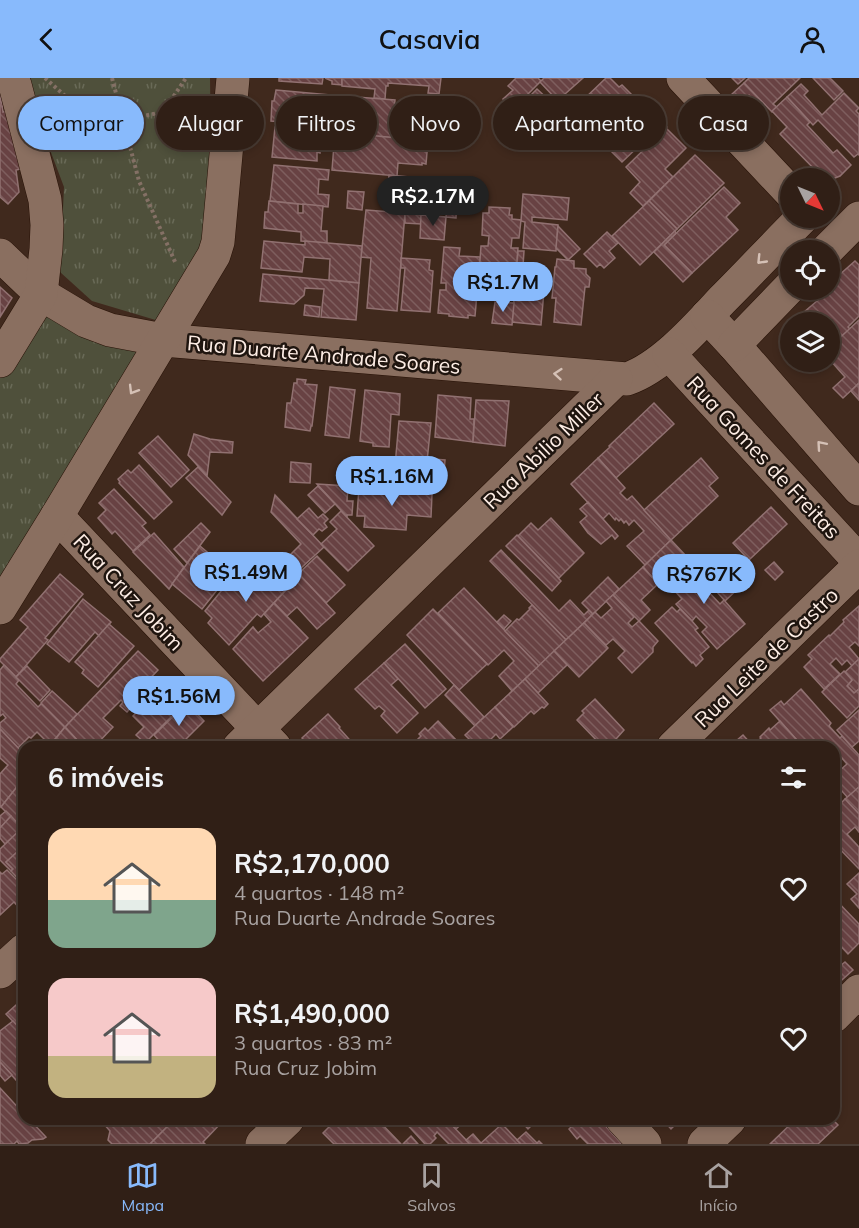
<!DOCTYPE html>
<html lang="pt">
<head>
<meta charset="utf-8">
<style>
	:root { --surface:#301f16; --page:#3c2c23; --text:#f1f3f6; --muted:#a8a2a1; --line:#4b3d35; --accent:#88bafc }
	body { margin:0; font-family:Mulish,sans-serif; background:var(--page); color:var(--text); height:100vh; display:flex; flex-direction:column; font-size:22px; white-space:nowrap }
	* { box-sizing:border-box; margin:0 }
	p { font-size:20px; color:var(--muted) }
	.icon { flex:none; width:33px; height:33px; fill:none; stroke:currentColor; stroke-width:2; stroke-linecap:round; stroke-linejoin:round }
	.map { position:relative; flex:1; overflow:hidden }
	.sheet { position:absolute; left:18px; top:663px; width:822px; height:384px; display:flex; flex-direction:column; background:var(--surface); border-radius:18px; box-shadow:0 3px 9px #0003,0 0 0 2px var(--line) }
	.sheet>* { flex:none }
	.top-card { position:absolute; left:18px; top:18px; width:824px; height:54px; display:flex; gap:12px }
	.needle { width:39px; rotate:133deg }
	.controls { position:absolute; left:780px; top:90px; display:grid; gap:12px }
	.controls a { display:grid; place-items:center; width:60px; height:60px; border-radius:50%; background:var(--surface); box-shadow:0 3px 9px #0003,0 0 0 2px var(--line); font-size:30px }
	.price { position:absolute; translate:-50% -51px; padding:0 14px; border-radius:21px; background:var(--accent); color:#111; font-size:20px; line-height:39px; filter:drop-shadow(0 2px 3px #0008) }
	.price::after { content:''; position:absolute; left:50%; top:36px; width:18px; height:14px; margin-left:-9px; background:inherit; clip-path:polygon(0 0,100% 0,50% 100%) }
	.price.on { background:#222; color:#fff }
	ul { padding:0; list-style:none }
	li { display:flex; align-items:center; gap:18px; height:150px; padding:0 30px }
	li span { display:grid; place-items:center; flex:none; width:168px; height:120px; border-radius:18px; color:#555 }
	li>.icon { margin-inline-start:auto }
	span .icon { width:72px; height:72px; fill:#fffc; stroke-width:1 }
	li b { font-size:26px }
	h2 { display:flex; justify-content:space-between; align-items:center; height:72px; padding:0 30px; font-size:26px }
	.tag { padding:0 21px; border-radius:27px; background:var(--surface); box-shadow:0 3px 9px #0003,0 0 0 2px var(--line); font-size:21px; line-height:54px }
	.tag.on { background:var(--accent); color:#111 }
	header { display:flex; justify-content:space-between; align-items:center; height:78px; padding:0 30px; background:var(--accent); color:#111; font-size:27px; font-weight:600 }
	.tab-bar { display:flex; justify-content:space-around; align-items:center; height:84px; border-top:2px solid var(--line); background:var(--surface); font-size:16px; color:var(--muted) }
	.tab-bar a { display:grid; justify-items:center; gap:3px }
	.tab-bar .on { color:var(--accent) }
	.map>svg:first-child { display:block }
</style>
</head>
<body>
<header><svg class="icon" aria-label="back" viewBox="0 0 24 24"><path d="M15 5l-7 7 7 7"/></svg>Casavia<svg class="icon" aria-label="person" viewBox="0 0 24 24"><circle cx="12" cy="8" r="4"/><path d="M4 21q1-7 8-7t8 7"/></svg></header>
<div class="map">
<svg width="859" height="1066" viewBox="0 0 859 1066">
	<defs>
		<pattern id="park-tufts" width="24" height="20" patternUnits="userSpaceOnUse" patternTransform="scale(1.5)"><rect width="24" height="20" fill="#4f503b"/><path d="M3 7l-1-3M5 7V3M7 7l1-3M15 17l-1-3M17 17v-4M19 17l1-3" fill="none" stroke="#696a57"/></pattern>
		<pattern id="building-back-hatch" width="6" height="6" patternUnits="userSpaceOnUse" patternTransform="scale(1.5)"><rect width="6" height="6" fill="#684243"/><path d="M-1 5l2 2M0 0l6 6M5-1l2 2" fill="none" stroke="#7e5e5e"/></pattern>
	</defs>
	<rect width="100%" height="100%" fill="#40291d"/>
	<g fill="url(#park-tufts)">
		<polygon points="23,0 210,0 212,154 159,243 92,223 60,194 64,109"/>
		<polygon points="44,229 87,261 152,275 0,514 0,300"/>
	</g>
	<g fill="url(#building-back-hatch)" stroke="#917171" stroke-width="1.5">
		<polygon points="279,0 323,0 322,6 279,3"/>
		<polygon points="325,0 342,0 342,7 332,6 332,3"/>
		<polygon points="342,0 441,0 439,16 428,15 429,8 388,5 388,8 386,8 385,21 374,20 375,11 342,8"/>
		<polygon points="516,0 538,0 541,3 513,31 503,21 513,12 508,8"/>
		<polygon points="544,0 583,0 565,16 575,26 545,57 518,30 537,11 552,25 556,21 540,4"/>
		<polygon points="606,0 610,0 619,9 622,7 631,16 600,46 606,52 591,67 563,39 580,21 582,23"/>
		<polygon points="732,0 745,0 738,6"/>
		<polygon points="749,0 800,0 773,26 777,29 772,34 744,5"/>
		<polygon points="813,0 830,0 843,13 834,22"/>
		<polygon points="744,5 765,27 761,30 749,17 740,26 731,17"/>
		<polygon points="801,6 808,13 804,17 822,37 844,15 859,30 856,33 859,36 859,77 858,76 854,79 818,42 813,47 787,19"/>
		<polygon points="276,12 330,17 327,53 281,49 282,44 271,43 272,23 274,23"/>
		<polygon points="0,13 3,34 8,33 11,56 16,55 21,91 16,92 19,114 8,126 0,119"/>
		<polygon points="356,19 395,22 393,44 397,45 396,60 333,54 334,41 354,43"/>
		<polygon points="787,19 810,44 807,47 833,75 837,72 851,87 840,98 830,102 830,100 823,100 780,56 787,49 772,33"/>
		<polygon points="638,20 667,49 646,70 642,65 622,84 603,65 611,57 606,52"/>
		<polygon points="444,26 475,29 474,54 444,53"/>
		<polygon points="275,49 322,53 320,75 317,74 317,83 272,79"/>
		<polygon points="666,50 686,70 665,91 673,99 643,128 630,115 640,104 626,89"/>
		<polygon points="335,54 428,63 426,86 422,85 422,87 398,85 397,98 332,92"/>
		<polygon points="695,77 724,105 677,151 649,123"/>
		<polygon points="274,87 329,92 328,102 319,101 318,116 329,117 328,129 270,123"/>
		<polygon points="389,97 409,99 407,112 388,110"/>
		<polygon points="724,109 740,125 726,139 738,152 692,195 664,167"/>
		<polygon points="348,113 364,114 362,132 347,130"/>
		<polygon points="523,116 569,120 567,142 532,139 532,144 558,147 556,173 523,170 525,144 521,143"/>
		<polygon points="448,117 457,118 456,140 446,139"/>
		<polygon points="269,123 298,126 298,135 303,135 303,126 323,128 321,153 327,153 327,165 301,163 301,154 264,150 265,134 268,134"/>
		<polygon points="649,123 677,151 640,187 612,158"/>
		<polygon points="489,129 510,130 509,137 512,137 512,141 521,142 519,160 512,160 511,170 518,170 514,222 489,220 491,196 479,195 481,168 488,168 489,158 482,157 483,135 489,135"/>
		<polygon points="366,132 405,135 397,233 367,230 371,180 361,179"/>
		<polygon points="405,135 421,137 421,146 405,145"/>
		<polygon points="421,137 446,139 444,162 420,160"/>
		<polygon points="558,148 580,171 568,182 556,170"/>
		<polygon points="675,153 676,155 664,167 692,195 683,204 654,174"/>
		<polygon points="607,154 618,165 609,173 615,180 604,190 600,186 597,189 584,176"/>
		<polygon points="264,163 305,167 305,163 362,168 359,205 329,202 330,181 304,179 302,194 261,190"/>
		<polygon points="444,169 460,170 459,178 480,179 478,201 470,200 469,215 477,216 475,238 468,237 468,240 449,238 449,236 438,235 440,212 446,212 446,205 441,205"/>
		<polygon points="518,173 524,173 523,188 546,190 541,247 512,244 514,222 519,223 520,211 515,210"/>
		<polygon points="401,180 430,182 429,192 433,193 430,234 401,232 405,190 401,190"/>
		<polygon points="557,181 574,183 574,190 586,191 586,196 590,200 589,209 585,209 581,247 554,244 556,220 552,220 555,189 556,189"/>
		<polygon points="855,183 859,187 859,238 848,249 850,251 830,269 830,244 796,244 806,235 804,234 830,212 840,201 837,199"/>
		<polygon points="263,196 359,205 356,242 321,239 324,211 305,210 304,217 294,226 260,223"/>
		<polygon points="0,209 12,220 0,239"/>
		<polygon points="495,224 514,225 512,247 492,245"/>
		<polygon points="305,227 320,229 319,239 304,237"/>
		<polygon points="859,242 859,305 843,320 833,310 845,299 830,282 830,279 837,273 832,267"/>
		<polygon points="297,301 306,302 305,306 317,307 312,348 311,348 310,353 285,349 287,325 291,325 294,305 297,305"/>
		<polygon points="859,305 859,322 851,313"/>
		<polygon points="330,309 355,312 349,360 325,357"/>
		<polygon points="365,312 400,316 399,337 391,336 389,369 373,368 373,365 360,363"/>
		<polygon points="438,317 471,320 470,341 474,341 473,364 435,359"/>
		<polygon points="476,322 509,323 505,368 473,364"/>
		<polygon points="654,325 674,346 616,400 598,380 610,369 609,368"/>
		<polygon points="399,343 431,345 426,393 411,392 410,394 399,394 399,399 394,399"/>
		<polygon points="194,356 210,361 233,364 232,375 210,374 207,398 188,377"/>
		<polygon points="158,358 189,392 171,409 139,375"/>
		<polygon points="598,380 625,410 620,415 627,422 632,418 671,462 645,487 627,468 644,453 634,442 629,447 626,443 624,445 621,441 619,443 616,440 615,442 609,435 603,441 571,406"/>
		<polygon points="701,380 718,400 709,408 718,418 671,462 644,432"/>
		<polygon points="433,381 445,382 443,409 431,408"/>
		<polygon points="291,384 311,386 310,405 290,404"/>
		<polygon points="139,387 172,424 154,441 119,405 120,404 118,401 128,392 131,395"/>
		<polygon points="198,389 231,424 222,437 186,400"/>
		<polygon points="422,395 432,396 430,414 394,411 394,402 399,402 400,397 421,399"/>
		<polygon points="317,406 348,408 347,423 353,423 352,437 347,437 347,439"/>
		<polygon points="318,408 335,426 325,435 308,417"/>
		<polygon points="359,409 430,414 432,416 431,439 407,437 406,452 364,449 365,438 357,438"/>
		<polygon points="114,411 146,445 142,448 150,457 133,473 115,453 112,456 98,440 106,432 99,425"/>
		<polygon points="275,417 324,469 301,490 289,478 301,466 271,434"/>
		<polygon points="588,424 618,458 615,461 612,457 601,466 588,455 580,444 587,438 580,431"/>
		<polygon points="771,429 787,446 749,482 733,465"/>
		<polygon points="309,430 318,440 323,436 328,441 324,445 327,449 322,453 319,451 313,457 297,441"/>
		<polygon points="341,433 374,468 348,493 321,466 337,451 330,444"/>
		<polygon points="551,440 584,475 559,500 518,458 531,445 538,452"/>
		<polygon points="201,445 210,454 187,485 174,471"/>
		<polygon points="154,455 184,489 169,511 133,474"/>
		<polygon points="517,457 561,503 552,513 506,468"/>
		<polygon points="671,462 687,479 658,506 643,489"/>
		<polygon points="200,468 225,489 219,496 225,502 202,531 172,506"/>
		<polygon points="501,472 559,533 570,522 584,537 589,532 593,536 566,562 490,483"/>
		<polygon points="715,477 720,482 712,489 727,505 735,498 743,506 725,523 698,493"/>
		<polygon points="317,478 345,507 326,525 298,496"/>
		<polygon points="774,484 783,494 775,502 765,492"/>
		<polygon points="691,485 709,505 704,509 720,526 724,522 745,546 717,571 702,554 707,549 696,538 692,543 676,526 682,521 665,502 683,486 686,489"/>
		<polygon points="269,488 273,491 276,488 293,504 261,539 257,536 229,567 208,545 212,540 205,533 230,502 245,515"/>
		<polygon points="643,489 658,506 641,522 650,532 639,543 613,517"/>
		<polygon points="60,496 83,516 45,560 48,562 16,599 0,583 0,581 28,549 20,542"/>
		<polygon points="300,497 335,535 317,551 297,529 287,538 274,525"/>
		<polygon points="608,499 619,511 593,536 582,525"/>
		<polygon points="464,510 539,588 512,613 499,598 514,583 504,572 488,587 438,535"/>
		<polygon points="613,517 634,539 628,545 632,549 639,543 658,563 653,569 653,574 632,595 618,580 625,573 613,561 606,567 584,545 595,534 601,540 612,530 606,523"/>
		<polygon points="83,521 111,544 99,558 95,554 69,584 47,566"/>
		<polygon points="274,525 308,560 263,603 233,571 253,549 258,555 271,544 264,536"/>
		<polygon points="532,527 566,562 539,588 505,553 517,541 519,542 530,531 529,530"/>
		<polygon points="859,528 859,568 855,564 849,569 859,581 852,588 847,582 842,587 836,580 830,586 840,596 824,611 804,589 812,581 808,577 829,557 830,558 844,544 843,542"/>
		<polygon points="672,529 677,534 680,531 692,543 698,550 695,552 709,569 700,577 703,581 696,588 693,584 692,585 655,545"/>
		<polygon points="433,531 487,586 459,612 407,557"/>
		<polygon points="504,537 511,543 504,551 497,544"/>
		<polygon points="584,545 608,570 579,599 554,573"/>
		<polygon points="109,546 134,568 98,609 82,595 84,592 75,584"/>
		<polygon points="405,566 446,611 425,630 384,585"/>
		<polygon points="138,573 158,592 138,613 143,617 127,634 120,628 123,624 121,622 103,640 113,649 94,669 84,669 65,649"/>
		<polygon points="554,573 567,587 538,615 525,601"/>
		<polygon points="859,581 859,611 854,615 847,608 852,602 845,594"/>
		<polygon points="384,585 398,601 391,607 418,635 397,655 381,638 385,633 379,628 375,631 355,611"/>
		<polygon points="4,587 19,602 16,606 38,629 42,625 65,649 50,667 37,654 31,660 29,659 18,670 0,651 0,645 6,640 3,636 0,638 0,592"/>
		<polygon points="27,588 50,612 40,623 16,599"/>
		<polygon points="844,593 852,602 847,608 854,615 859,611 859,628 847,640 822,614"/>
		<polygon points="525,601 548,626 544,630 542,629 534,636 531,633 514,649 495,629"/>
		<polygon points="165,604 185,625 145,665 136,657 144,649 133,638"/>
		<polygon points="454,607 484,639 475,648 445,617"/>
		<polygon points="801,611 831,645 829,648 840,660 842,658 859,677 859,709 848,720 834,704 834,692 837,695 847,686 834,671 834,669 830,667 828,669 803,669 770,632 781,623 784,627"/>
		<polygon points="52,613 77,636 65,649 41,625"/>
		<polygon points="595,621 624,652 616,661 618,663 612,669 603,669 577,642 584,635 582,633"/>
		<polygon points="187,625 204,643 178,669 165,669 154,657"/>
		<polygon points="495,629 513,649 500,661 496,656 483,669 477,669 465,657"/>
		<polygon points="859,632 859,663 852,669 837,652"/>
		<polygon points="328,636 340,649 339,650 356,669 311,669 302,660"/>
		<polygon points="438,643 458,664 453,669 410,669 421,658 419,656 425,650 428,653"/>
		<polygon points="780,643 803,669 754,669 753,668 761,660 760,659 769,650 770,652"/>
		<polygon points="65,649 76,661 71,666 68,662 58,669 53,664"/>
		<polygon points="0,651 24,676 24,700 1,729 0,727 0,696 8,687 0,680"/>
		<polygon points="743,657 754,669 729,669"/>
		<polygon points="24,700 24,752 1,729"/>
		<polygon points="859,709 859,736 845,721"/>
		<polygon points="845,721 859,736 859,754 855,749 847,756 859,769 859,791 834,765 834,732"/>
		<polygon points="6,733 11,738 0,750 0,738"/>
		<polygon points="11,738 24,752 24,760 20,752 5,766 0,760 0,750"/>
		<polygon points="20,752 23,756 22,757 24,760 24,768 6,784 13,791 11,793 0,782 0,771"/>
		<polygon points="24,768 24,803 22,805 11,793 13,791 6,784"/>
		<polygon points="7,792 24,809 24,830 21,832 14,824 0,837 0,794 2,796"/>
		<polygon points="859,795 859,830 851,821 857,816 847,806"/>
		<polygon points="834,820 859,846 859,865 848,876 834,861"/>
		<polygon points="845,884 853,892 834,909 834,900 837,898 834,893"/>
		<polygon points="24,920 24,955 6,936"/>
		<polygon points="13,943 24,955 24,969 19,974 24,980 24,1011 0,984 0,953"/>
		<polygon points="0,984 12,997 5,1003 0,997"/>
		<polygon points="0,1010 24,1036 24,1041 29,1041 46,1059 43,1061 32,1062 28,1065 19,1066 17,1063 14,1066 0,1066"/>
		<polygon points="107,1041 163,1041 169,1047 150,1066 112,1066 108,1062 110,1053 103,1045"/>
		<polygon points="175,1041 216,1041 221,1045 203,1064 205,1066 150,1066"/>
		<polygon points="337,1041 377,1041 401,1066 334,1066 323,1055"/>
		<polygon points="402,1041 446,1041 470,1066 449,1066 437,1054 434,1058 436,1060 430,1066 425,1066"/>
		<polygon points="446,1041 467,1041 456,1051"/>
		<polygon points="519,1041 538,1041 528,1051"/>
		<polygon points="564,1041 598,1041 600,1044 601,1043 622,1066 588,1066 580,1058 577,1061 569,1051 571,1049"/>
		<polygon points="662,1041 681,1041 671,1051"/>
		<polygon points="796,1041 832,1041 838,1047 818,1066 770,1066"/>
		<polygon points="502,1046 521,1066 481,1066 481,1065"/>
		<polygon points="526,1054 537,1065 539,1063 542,1066 521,1066 517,1062"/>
		<polygon points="473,1056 481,1065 481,1066 470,1066 466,1062"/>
		<polygon points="411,1058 418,1066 403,1066"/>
	</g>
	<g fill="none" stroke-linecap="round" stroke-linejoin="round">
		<defs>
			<g id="minor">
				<polyline points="683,0 790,114"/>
				<polyline points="827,172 859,140"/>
				<path d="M0 177 41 216 86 243 110 252 163 262 627 301C662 289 697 249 722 222 749 195 775 167 802 140"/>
				<polyline points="707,238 734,267 859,411"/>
				<polyline points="734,267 790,209"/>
				<polyline points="669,276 859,483"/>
				<polyline points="0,283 41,216 46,171 47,147 45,122 15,7 12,0"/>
				<polyline points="57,438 275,669"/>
				<polyline points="0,530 57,438 214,177 218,164 233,0"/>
				<polyline points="239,669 616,301"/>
				<polyline points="673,669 859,488"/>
				<polyline points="0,894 24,872"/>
				<polyline points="834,938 859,913"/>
				<polyline points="622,1041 645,1066"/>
				<polyline points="262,1066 288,1041"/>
				<polyline points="704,1066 730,1041"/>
			</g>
		</defs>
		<use href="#minor" stroke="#261106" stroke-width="34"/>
		<g stroke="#847065" stroke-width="4" stroke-dasharray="3 3" stroke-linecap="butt">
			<polyline points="45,0 98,47 163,34 186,0"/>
			<polyline points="112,0 139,103 176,186"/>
		</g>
		<use href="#minor" stroke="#8a6f60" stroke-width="33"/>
	</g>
	<defs><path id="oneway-chevron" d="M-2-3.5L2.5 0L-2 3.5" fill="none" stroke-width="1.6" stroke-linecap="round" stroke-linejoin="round" transform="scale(1.5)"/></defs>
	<g stroke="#d5c1b6">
		<use href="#oneway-chevron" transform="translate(761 182) rotate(134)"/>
		<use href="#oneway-chevron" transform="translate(558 296) rotate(-175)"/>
		<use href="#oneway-chevron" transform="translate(133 312) rotate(121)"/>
		<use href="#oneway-chevron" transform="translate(821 367) rotate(-131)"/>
	</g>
	<g text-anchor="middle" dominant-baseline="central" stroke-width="5" stroke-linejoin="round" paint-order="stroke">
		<g font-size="21" fill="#fdede5" stroke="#1f150f">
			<text transform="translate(324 276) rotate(5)">Rua Duarte Andrade Soares</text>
			<text transform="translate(543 372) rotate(-44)">Rua Abilio Miller</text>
			<text transform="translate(764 379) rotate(47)">Rua Gomes de Freitas</text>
			<text transform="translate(129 514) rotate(47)">Rua Cruz Jobim</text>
			<text transform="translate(766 579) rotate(-44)">Rua Leite de Castro</text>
		</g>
	</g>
</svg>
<div class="controls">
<a><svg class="needle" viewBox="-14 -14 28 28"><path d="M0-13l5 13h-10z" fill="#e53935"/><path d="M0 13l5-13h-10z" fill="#a8a2a1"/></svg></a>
<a><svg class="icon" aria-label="locate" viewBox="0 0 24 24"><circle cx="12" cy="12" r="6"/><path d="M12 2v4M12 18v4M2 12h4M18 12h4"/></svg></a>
<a><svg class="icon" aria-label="layers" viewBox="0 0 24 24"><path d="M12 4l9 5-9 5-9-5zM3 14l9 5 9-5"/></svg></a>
</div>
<b class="price on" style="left:433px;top:149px">R$2.17M</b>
<b class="price" style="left:503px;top:235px">R$1.7M</b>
<b class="price" style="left:392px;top:429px">R$1.16M</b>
<b class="price" style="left:246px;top:525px">R$1.49M</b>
<b class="price" style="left:704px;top:527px">R$767K</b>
<b class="price" style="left:179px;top:649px">R$1.56M</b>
<div class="top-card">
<a class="tag on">Comprar</a>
<a class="tag">Alugar</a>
<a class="tag">Filtros</a>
<a class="tag">Novo</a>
<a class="tag">Apartamento</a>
<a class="tag">Casa</a>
</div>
<section class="sheet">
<h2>6 imóveis<svg class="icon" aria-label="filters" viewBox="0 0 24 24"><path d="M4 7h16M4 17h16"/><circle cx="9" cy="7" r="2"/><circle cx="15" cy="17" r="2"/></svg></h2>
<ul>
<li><span style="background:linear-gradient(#ffd9b3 60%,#7fa58c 0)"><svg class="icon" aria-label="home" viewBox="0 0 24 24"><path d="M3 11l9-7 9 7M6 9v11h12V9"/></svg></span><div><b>R$2,170,000</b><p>4 quartos · 148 m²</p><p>Rua Duarte Andrade Soares</p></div><svg class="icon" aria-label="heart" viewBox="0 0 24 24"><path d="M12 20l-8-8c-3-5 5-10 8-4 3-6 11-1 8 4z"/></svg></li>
<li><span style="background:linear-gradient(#f6c9c9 65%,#c2b280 0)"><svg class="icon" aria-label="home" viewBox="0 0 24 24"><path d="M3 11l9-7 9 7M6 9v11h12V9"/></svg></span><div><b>R$1,490,000</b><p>3 quartos · 83 m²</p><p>Rua Cruz Jobim</p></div><svg class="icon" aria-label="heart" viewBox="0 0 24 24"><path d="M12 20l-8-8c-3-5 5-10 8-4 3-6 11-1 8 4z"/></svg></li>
</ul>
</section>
</div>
<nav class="tab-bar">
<a class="on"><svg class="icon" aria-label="map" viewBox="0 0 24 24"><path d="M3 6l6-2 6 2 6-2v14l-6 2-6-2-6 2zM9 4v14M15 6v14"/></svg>Mapa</a>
<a><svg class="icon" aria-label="saved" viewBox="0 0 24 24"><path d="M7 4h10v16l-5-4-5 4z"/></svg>Salvos</a>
<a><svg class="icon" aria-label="home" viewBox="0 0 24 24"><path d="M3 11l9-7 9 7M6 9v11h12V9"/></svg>Início</a>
</nav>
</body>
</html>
